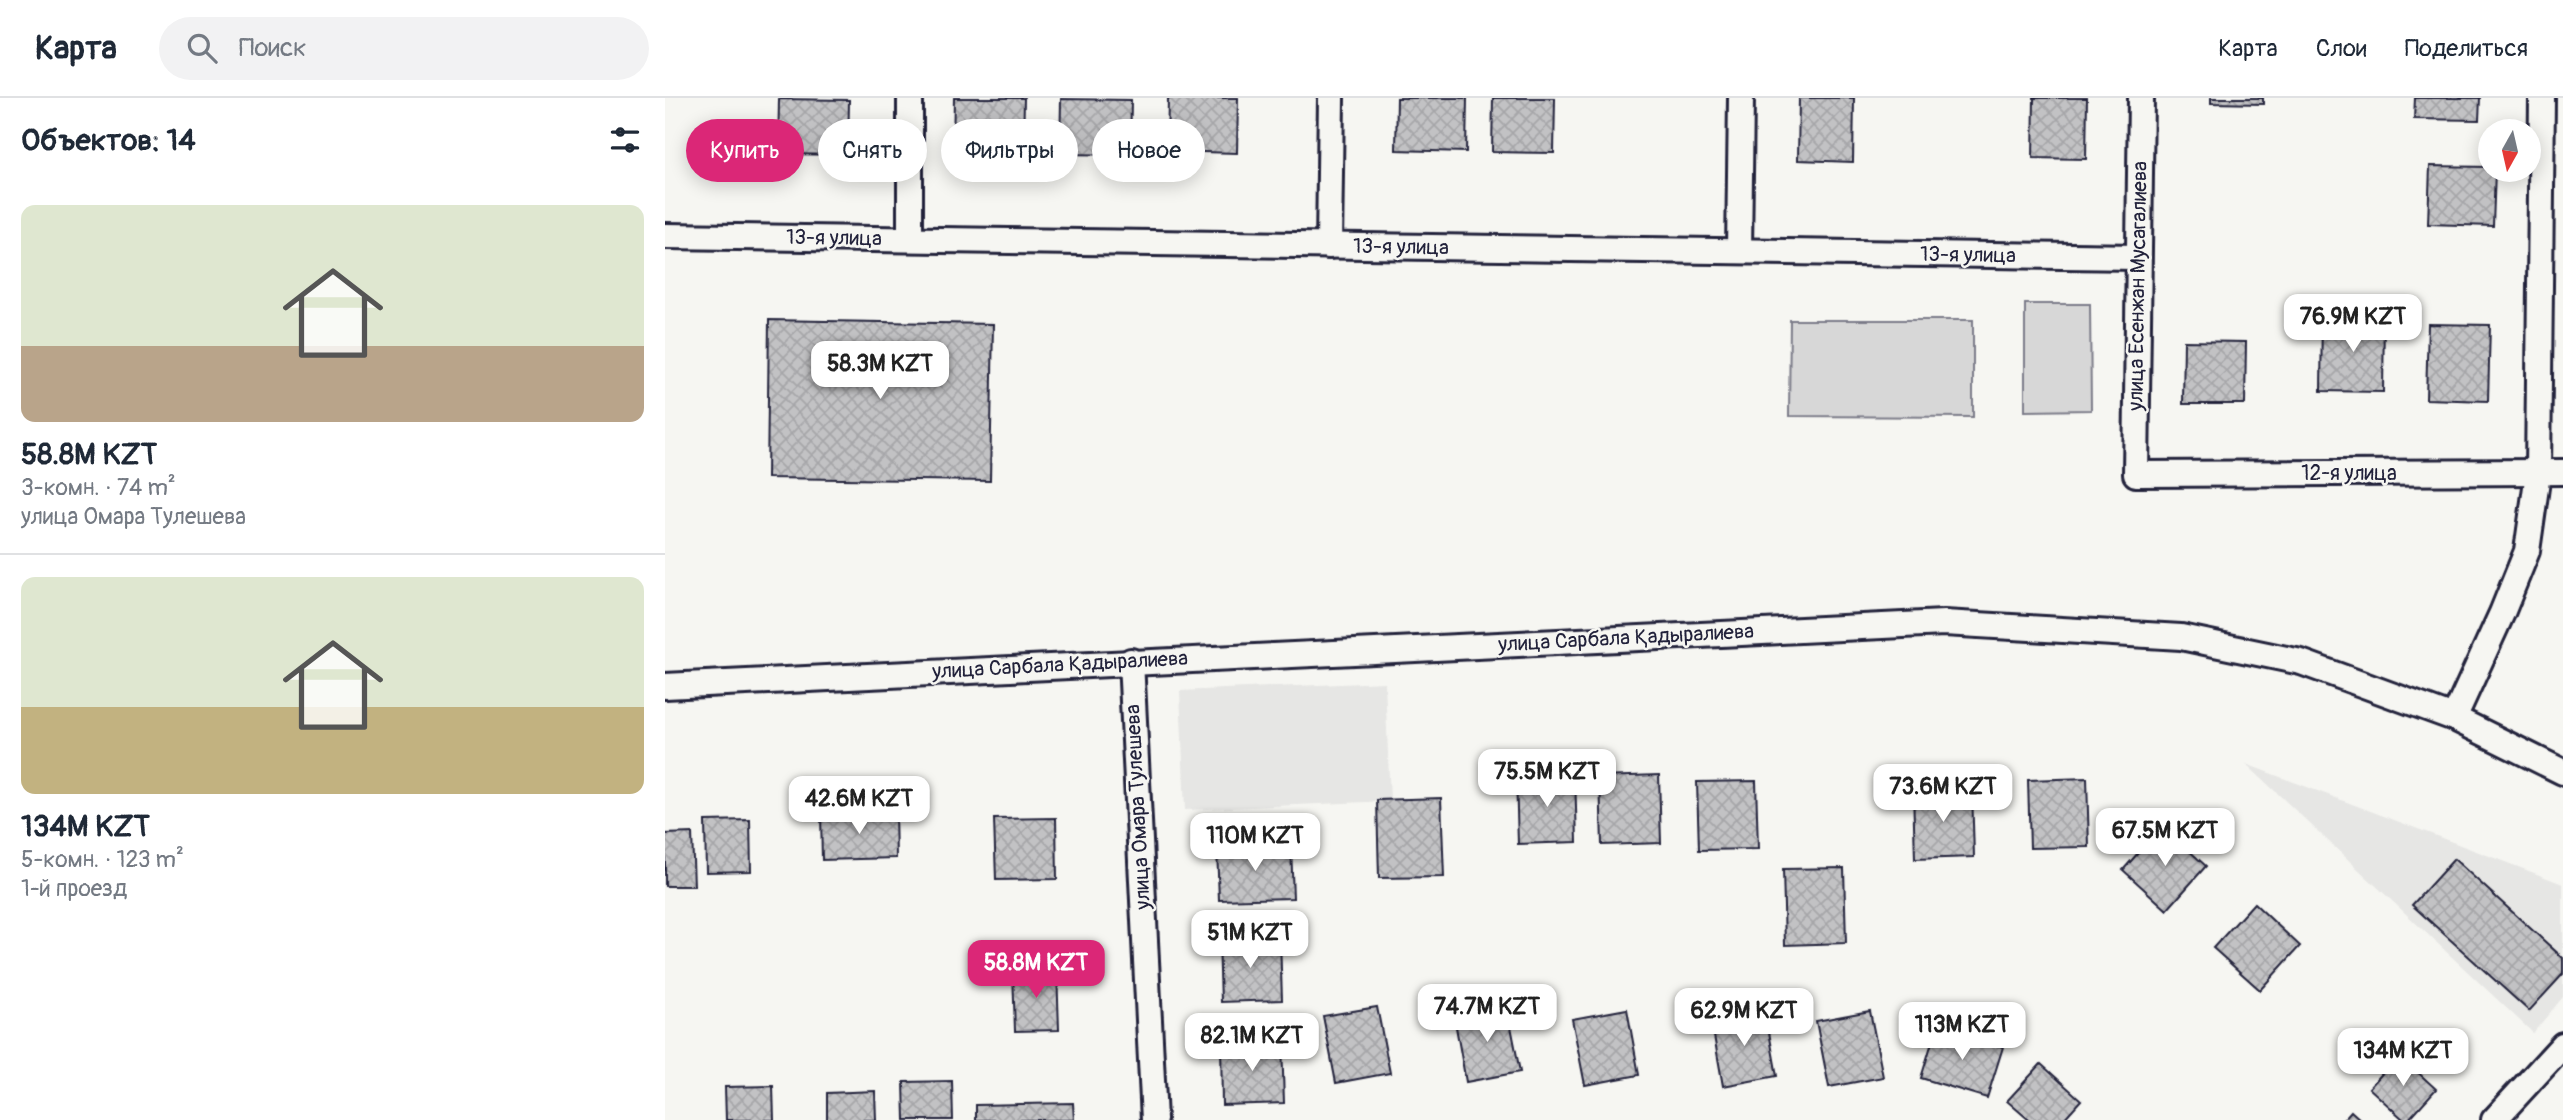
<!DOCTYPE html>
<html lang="ru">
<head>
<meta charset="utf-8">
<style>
	:root { --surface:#fff; --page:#f2f2f3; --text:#1f2937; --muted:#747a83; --line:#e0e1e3; --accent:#db2777 }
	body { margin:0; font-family:Pangolin,sans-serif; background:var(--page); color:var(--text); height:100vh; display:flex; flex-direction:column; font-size:26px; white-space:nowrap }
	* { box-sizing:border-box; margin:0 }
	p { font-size:23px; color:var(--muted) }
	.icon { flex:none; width:38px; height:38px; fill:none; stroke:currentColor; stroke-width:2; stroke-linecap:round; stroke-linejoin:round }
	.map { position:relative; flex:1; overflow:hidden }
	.details { display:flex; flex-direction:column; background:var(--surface); width:665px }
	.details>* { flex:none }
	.top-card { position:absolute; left:21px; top:21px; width:665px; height:63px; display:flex; gap:14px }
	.needle { width:46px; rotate:188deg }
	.fabs { position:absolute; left:1813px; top:21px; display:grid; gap:14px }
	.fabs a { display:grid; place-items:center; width:63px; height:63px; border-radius:50%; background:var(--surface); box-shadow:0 4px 18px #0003; font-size:35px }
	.price { position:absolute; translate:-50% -60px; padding:0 16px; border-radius:14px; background:#fff; color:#222; font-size:23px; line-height:46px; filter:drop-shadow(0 2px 4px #0008) }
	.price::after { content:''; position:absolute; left:50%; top:42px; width:21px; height:16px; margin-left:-10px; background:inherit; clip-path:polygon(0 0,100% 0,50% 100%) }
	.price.on { background:var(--accent); color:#fff }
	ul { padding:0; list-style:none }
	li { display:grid; align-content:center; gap:14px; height:371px; padding:0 21px }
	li+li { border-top:2px solid var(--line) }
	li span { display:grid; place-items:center; height:217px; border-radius:14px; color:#555 }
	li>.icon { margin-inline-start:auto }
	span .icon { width:126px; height:126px; fill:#fffc; stroke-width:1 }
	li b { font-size:30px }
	h2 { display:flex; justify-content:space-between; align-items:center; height:84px; padding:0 21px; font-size:30px }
	.chip { padding:0 24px; border-radius:32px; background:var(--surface); box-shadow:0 4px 18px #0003; font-size:24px; line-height:63px }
	.chip.on { background:var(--accent); color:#fff }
	header { display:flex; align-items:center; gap:42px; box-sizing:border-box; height:98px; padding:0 35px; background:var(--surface); border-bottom:2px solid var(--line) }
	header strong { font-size:33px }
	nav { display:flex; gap:38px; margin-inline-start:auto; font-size:24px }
	.search { width:490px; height:63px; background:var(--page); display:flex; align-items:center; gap:18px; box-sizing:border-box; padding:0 24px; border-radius:38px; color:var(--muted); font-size:26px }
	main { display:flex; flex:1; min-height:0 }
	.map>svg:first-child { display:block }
</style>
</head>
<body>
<header>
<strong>Карта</strong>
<div class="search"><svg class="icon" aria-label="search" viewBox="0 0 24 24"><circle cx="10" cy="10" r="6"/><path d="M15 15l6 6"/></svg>Поиск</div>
<nav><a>Карта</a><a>Слои</a><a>Поделиться</a></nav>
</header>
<main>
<section class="details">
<h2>Объектов: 14<svg class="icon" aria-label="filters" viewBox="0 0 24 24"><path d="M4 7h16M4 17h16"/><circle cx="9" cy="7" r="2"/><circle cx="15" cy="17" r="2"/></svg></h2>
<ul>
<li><span style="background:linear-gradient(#dfe7d0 65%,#b9a48a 0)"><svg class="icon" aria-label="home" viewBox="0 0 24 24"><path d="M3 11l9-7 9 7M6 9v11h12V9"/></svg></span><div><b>58.8M KZT</b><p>3-комн. · 74 m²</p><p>улица Омара Тулешева</p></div></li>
<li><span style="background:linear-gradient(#dfe7d0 60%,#c2b280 0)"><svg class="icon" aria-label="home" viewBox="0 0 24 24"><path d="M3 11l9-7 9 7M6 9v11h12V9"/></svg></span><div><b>134M KZT</b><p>5-комн. · 123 m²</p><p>1-й проезд</p></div></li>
</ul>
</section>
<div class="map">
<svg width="1898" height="1022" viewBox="0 0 1898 1022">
	<defs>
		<pattern id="building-cross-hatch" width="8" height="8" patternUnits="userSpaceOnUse" patternTransform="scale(1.75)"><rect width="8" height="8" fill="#c2c2c4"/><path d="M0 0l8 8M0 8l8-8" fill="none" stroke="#a6a6a9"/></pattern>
	</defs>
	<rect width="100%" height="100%" fill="#f6f6f2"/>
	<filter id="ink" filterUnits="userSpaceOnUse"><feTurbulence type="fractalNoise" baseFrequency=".0143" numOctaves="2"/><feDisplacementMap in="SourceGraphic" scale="14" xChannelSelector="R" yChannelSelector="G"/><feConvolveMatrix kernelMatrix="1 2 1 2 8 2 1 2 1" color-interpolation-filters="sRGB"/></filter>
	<g filter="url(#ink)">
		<g fill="#e6e6e4">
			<polygon points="720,584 725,703 520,712 515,593"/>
			<polygon points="1581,666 1898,786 1898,899 1868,935"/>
		</g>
		<g fill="#d7d7d7" stroke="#7c7c89" stroke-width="2">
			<polygon points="1360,206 1425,206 1426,312 1360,313"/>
			<polygon points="1125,222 1308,222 1308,319 1124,318"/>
		</g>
		<g fill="url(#building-cross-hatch)" stroke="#22223b" stroke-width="2">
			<polygon points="289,0 359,0 358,49 288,48"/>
			<polygon points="503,0 573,0 572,55 502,53"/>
			<polygon points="732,0 802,0 801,54 731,52"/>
			<polygon points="828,0 890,0 889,55 827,54"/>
			<polygon points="1134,0 1189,0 1188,64 1133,62"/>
			<polygon points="1369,0 1422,0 1421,61 1368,60"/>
			<polygon points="1546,0 1598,0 1598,6 1546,5"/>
			<polygon points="1750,0 1815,0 1814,22 1749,21"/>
			<polygon points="114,1 184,2 183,57 113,56"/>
			<polygon points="396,1 466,2 465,57 395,56"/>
			<polygon points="1765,68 1825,69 1825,72 1830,72 1828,128 1763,126"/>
			<polygon points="1657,218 1719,219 1718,294 1656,293"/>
			<polygon points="104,222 328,226 325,383 102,380"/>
			<polygon points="1763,226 1825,227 1823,303 1761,301"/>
			<polygon points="1519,243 1581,244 1580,306 1518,306"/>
			<polygon points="910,676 912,744 853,746 851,678"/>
			<polygon points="994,677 996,745 937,747 935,679"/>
			<polygon points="1422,680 1424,749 1365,750 1363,682"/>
			<polygon points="1091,683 1093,751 1034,752 1032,684"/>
			<polygon points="1307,691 1309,759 1250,761 1248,692"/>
			<polygon points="776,700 779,779 714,780 712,702"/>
			<polygon points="230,714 231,760 157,762 156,716"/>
			<polygon points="391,720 392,781 331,782 329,721"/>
			<polygon points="85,722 86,773 41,774 40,723"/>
			<polygon points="1497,728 1541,768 1502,812 1458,772"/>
			<polygon points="27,735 29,788 0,788 0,736"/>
			<polygon points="626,748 628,800 554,802 552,750"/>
			<polygon points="1789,761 1898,860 1898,876 1864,913 1747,807"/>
			<polygon points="1179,770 1181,845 1120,847 1118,771"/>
			<polygon points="1589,805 1635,848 1595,892 1548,850"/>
			<polygon points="615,841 617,902 556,904 554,842"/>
			<polygon points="392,871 394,932 350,933 348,873"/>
			<polygon points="842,908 855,974 801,984 789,918"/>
			<polygon points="712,909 725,975 671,985 658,918"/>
			<polygon points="962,911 974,977 920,987 907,921"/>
			<polygon points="1100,912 1112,978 1058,988 1046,921"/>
			<polygon points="1205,913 1218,979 1164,989 1151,923"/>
			<polygon points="1272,928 1338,949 1322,1000 1256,980"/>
			<polygon points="617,943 619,1005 557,1007 556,945"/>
			<polygon points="1734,957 1771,991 1743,1022 1739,1022 1704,990"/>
			<polygon points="1376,966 1416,1002 1398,1022 1364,1022 1342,1003"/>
			<polygon points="287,983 288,1022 240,1022 239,984"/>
			<polygon points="108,988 109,1022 61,1022 60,989"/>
			<polygon points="210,993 211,1022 162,1022 162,995"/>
			<polygon points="408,1005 409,1022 311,1022 311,1007"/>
			<polygon points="1686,1013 1696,1022 1678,1022"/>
		</g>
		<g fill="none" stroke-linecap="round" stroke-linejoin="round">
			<defs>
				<g id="minor">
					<polyline points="1476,0 1471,376 1898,374"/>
					<polyline points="0,138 1473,159"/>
					<polyline points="245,141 245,0"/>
					<polyline points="664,148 666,0"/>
					<polyline points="1074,153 1076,0"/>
					<polyline points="466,563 489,1022"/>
					<polyline points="0,588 1279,525 1516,539 1636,564 1789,620 1898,674"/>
					<polyline points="1789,620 1837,515 1862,453 1873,375 1877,0"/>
					<polyline points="1829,1022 1898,947"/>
				</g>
			</defs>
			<use href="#minor" stroke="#22223b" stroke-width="30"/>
			<use href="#minor" stroke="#f6f6f2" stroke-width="24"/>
		</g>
	</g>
	<g text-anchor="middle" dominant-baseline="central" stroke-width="5" stroke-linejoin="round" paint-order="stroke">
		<g font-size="21" fill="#22223b" stroke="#f6f6f2">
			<text transform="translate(169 140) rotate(1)">13-я улица</text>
			<text transform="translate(736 149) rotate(1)">13-я улица</text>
			<text transform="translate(1303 157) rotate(1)">13-я улица</text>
			<text transform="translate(1473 188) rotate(-89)">улица Есенжан Мусагалиева</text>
			<text x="1684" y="375">12-я улица</text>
			<text transform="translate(961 540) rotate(-3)">улица Сарбала Қадыралиева</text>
			<text transform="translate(395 567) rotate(-3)">улица Сарбала Қадыралиева</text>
			<text transform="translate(473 709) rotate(-93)">улица Омара Тулешева</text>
		</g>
	</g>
</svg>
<div class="fabs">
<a><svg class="needle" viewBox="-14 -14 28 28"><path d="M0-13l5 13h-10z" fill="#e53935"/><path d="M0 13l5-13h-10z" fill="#747a83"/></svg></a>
</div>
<b class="price" style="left:1688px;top:256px">76.9M KZT</b>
<b class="price" style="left:215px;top:303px">58.3M KZT</b>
<b class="price" style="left:882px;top:711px">75.5M KZT</b>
<b class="price" style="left:1278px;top:726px">73.6M KZT</b>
<b class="price" style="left:194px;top:738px">42.6M KZT</b>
<b class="price" style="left:1500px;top:770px">67.5M KZT</b>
<b class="price" style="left:590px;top:775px">110M KZT</b>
<b class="price" style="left:585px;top:872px">51M KZT</b>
<b class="price on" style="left:371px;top:902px">58.8M KZT</b>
<b class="price" style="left:822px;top:946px">74.7M KZT</b>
<b class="price" style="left:1079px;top:950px">62.9M KZT</b>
<b class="price" style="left:1297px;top:964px">113M KZT</b>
<b class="price" style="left:587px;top:975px">82.1M KZT</b>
<b class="price" style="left:1738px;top:990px">134M KZT</b>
<div class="top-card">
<a class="chip on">Купить</a>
<a class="chip">Снять</a>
<a class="chip">Фильтры</a>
<a class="chip">Новое</a>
</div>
</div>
</main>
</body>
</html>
